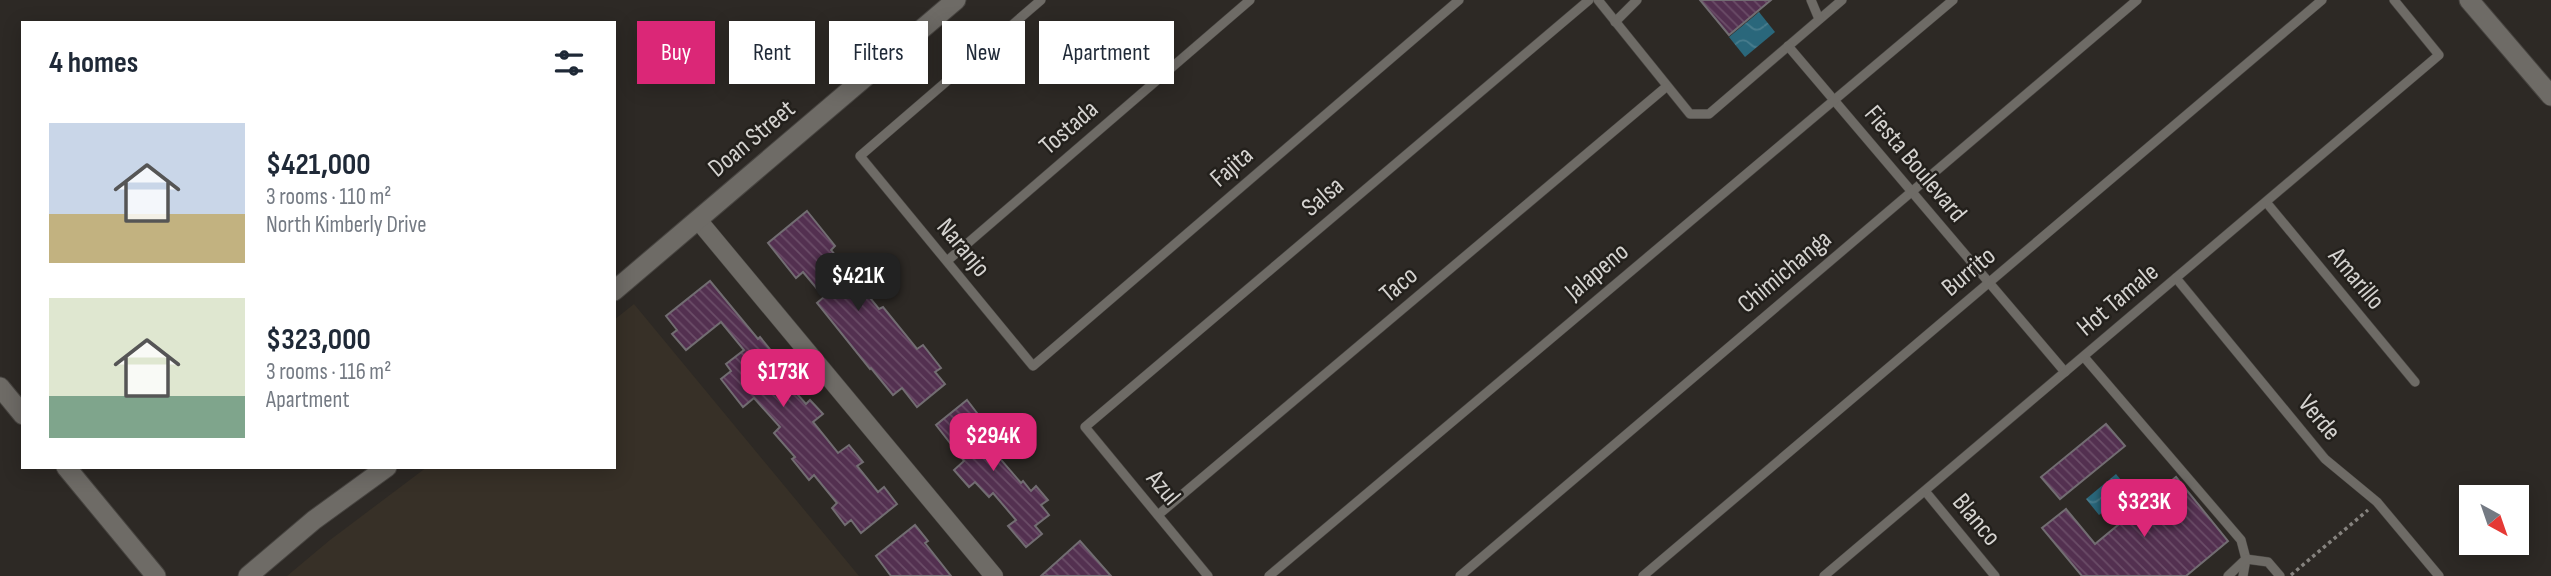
<!DOCTYPE html>
<html lang="en">
<head>
<meta charset="utf-8">
<style>
	:root { --surface:#fff; --page:#f2f2f3; --text:#1f2937; --muted:#747a83; --accent:#db2777 }
	body { margin:0; font-family:"Sofia Sans Condensed",sans-serif; background:var(--page); color:var(--text); height:100vh; display:flex; flex-direction:column; font-size:26px; white-space:nowrap }
	* { box-sizing:border-box; margin:0 }
	p { font-size:23px; color:var(--muted) }
	.icon { flex:none; width:38px; height:38px; fill:none; stroke:currentColor; stroke-width:2; stroke-linecap:round; stroke-linejoin:round }
	.map { position:relative; flex:1; overflow:hidden }
	.details { position:absolute; left:21px; top:21px; width:595px; height:448px; display:flex; flex-direction:column; background:var(--surface); border-radius:0px; box-shadow:0 4px 18px #0003 }
	.details>* { flex:none }
	.banner { position:absolute; left:637px; top:21px; width:665px; height:63px; display:flex; gap:14px }
	.needle { width:46px; rotate:140deg }
	.controls { position:absolute; left:2459px; top:485px; display:grid; gap:14px }
	.controls a { display:grid; place-items:center; width:70px; height:70px; border-radius:0px; background:var(--surface); box-shadow:0 4px 18px #0003; font-size:35px }
	.price { position:absolute; translate:-50% -60px; padding:0 16px; border-radius:14px; background:var(--accent); color:#fff; font-size:23px; line-height:46px; filter:drop-shadow(0 2px 4px #0008) }
	.price::after { content:''; position:absolute; left:50%; top:42px; width:21px; height:16px; margin-left:-10px; background:inherit; clip-path:polygon(0 0,100% 0,50% 100%) }
	.price.selected { background:#222; color:#fff }
	ul { padding:0; list-style:none }
	li { display:flex; align-items:center; gap:21px; height:175px; padding:0 28px }
	li span { display:grid; place-items:center; flex:none; width:196px; height:140px; border-radius:0px; color:#555 }
	li>.icon { margin-inline-start:auto }
	span .icon { width:84px; height:84px; fill:#fffc; stroke-width:1 }
	li b { font-size:30px }
	h2 { display:flex; justify-content:space-between; align-items:center; height:84px; padding:0 28px; font-size:30px }
	.chip { padding:0 24px; border-radius:0px; background:var(--surface); box-shadow:0 4px 18px #0003; font-size:24px; line-height:63px }
	.chip.selected { background:var(--accent); color:#fff }
	.map>svg:first-child { display:block }
</style>
</head>
<body>
<div class="map">
<svg width="2551" height="576" viewBox="0 0 2551 576">
	<defs>
		<pattern id="water-waves" width="16" height="10" patternUnits="userSpaceOnUse" patternTransform="scale(1.75)"><rect width="16" height="10" fill="#2a677b"/><path d="M0 5q4-4 8 0t8 0" fill="none" stroke="#487c8d"/></pattern>
		<pattern id="building-back-hatch" width="6" height="6" patternUnits="userSpaceOnUse" patternTransform="scale(1.75)"><rect width="6" height="6" fill="#533050"/><path d="M-1 5l2 2M0 0l6 6M5-1l2 2" fill="none" stroke="#6b4d68"/></pattern>
	</defs>
	<rect width="100%" height="100%" fill="#2d2925"/>
	<polygon fill="#373027" points="634,304 859,576 287,576 330,540 427,467 614,467 614,320"/>
	<g fill="url(#water-waves)">
		<polygon points="1759,12 1775,32 1745,57 1729,37"/>
		<polygon points="2116,474 2130,491 2099,515 2086,499"/>
	</g>
	<g fill="url(#building-back-hatch)" stroke="#726d72" stroke-width="2">
		<polygon points="1700,0 1771,0 1729,35"/>
		<polygon points="807,211 835,246 831,250 879,309 883,307 917,349 923,345 941,368 935,372 945,384 917,407 902,388 893,395 871,368 870,369 817,303 824,297 803,272 796,278 768,243"/>
		<polygon points="710,281 758,339 760,337 773,353 768,357 783,375 781,376 806,404 810,400 823,414 813,422 838,453 849,445 863,462 857,466 878,492 884,487 897,504 861,533 851,520 845,525 832,508 837,503 814,475 809,480 792,459 795,457 774,433 780,427 754,398 743,407 721,379 731,371 726,364 744,350 721,322 686,350 672,334 677,330 666,316"/>
		<polygon points="967,400 987,426 978,433 1021,483 1023,481 1031,491 1036,486 1048,500 1041,505 1049,515 1035,526 1042,534 1026,547 1008,526 1016,520 993,493 989,497 975,482 969,487 954,470 964,461 936,425"/>
		<polygon points="2106,424 2125,446 2060,499 2041,477"/>
		<polygon points="2176,477 2228,541 2186,576 2082,576 2042,528 2066,509 2095,544"/>
		<polygon points="915,525 928,541 925,543 951,576 891,576 876,556"/>
		<polygon points="1080,541 1111,576 1041,576"/>
	</g>
	<g fill="none" stroke-linecap="round" stroke-linejoin="round">
		<defs>
			<g id="service">
				<polyline points="1041,0 860,156 1033,366 1459,0"/>
				<polyline points="1598,0 1690,114 1709,114 1842,0"/>
				<polyline points="1811,0 1819,19"/>
				<polyline points="1615,22 1637,0"/>
				<polyline points="1788,46 2065,372"/>
				<polyline points="2266,202 2415,382"/>
				<polyline points="947,261 1250,0"/>
				<polyline points="2176,278 2325,459 2377,502 2439,576"/>
				<polyline points="2084,357 2241,540 2246,559 2243,576"/>
				<polyline points="1925,491 1995,576"/>
				<polyline points="1158,515 1666,87"/>
				<polyline points="2246,559 2268,562 2280,576"/>
				<polyline points="1208,576 1085,427 1589,0"/>
				<polyline points="1269,576 1953,0"/>
				<polyline points="1460,576 2137,0"/>
				<polyline points="1643,576 2322,0"/>
				<polyline points="1824,576 2439,55 2394,0"/>
				<polyline points="2228,576 2246,559"/>
			</g>
			<polyline id="minor" points="698,220 994,576"/>
			<g id="tertiary">
				<polyline points="2469,0 2551,96"/>
				<polyline points="614,291 956,0"/>
				<polyline points="0,387 23,415"/>
				<polyline points="66,467 156,576"/>
				<polyline points="248,576 314,520 387,467"/>
			</g>
		</defs>
		<use href="#service" stroke="#474440" stroke-width="10"/>
		<use href="#minor" stroke="#474440" stroke-width="19"/>
		<use href="#tertiary" stroke="#474440" stroke-width="21"/>
		<polyline stroke="#86837f" stroke-width="3.5" stroke-dasharray="3.5 3.5" stroke-linecap="butt" points="2291,575 2368,510"/>
		<use href="#service" stroke="#6e6b66" stroke-width="9"/>
		<use href="#minor" stroke="#6e6b66" stroke-width="18"/>
		<use href="#tertiary" stroke="#6e6b66" stroke-width="19"/>
	</g>
	<g text-anchor="middle" dominant-baseline="central" stroke-width="5" stroke-linejoin="round" paint-order="stroke">
		<g font-size="26" fill="#d5d3d0" stroke="#23201c">
			<text transform="translate(1069 128) rotate(-41)">Tostada</text>
			<text transform="translate(752 139) rotate(-40)">Doan Street</text>
			<text transform="translate(1915 164) rotate(50)">Fiesta Boulevard</text>
			<text transform="translate(1232 167) rotate(-41)">Fajita</text>
			<text transform="translate(1323 197) rotate(-40)">Salsa</text>
			<text transform="translate(963 248) rotate(50)">Naranjo</text>
			<text transform="translate(1597 272) rotate(-40)">Jalapeno</text>
			<text transform="translate(1785 272) rotate(-40)">Chimichanga</text>
			<text transform="translate(1969 272) rotate(-40)">Burrito</text>
			<text transform="translate(2356 279) rotate(50)">Amarillo</text>
			<text transform="translate(1399 285) rotate(-40)">Taco</text>
			<text transform="translate(2118 300) rotate(-40)">Hot Tamale</text>
			<text transform="translate(2319 418) rotate(50)">Verde</text>
			<text transform="translate(1163 488) rotate(50)">Azul</text>
			<text transform="translate(1976 520) rotate(50)">Blanco</text>
		</g>
	</g>
</svg>
<div class="controls">
<a><svg class="needle" viewBox="-14 -14 28 28"><path d="M0-13l5 13h-10z" fill="#e53935"/><path d="M0 13l5-13h-10z" fill="#747a83"/></svg></a>
</div>
<b class="price selected" style="left:858px;top:313px">$421K</b>
<b class="price" style="left:783px;top:409px">$173K</b>
<b class="price" style="left:993px;top:473px">$294K</b>
<b class="price" style="left:2144px;top:539px">$323K</b>
<div class="banner">
<a class="chip selected">Buy</a>
<a class="chip">Rent</a>
<a class="chip">Filters</a>
<a class="chip">New</a>
<a class="chip">Apartment</a>
</div>
<section class="details">
<h2>4 homes<svg class="icon" aria-label="filters" viewBox="0 0 24 24"><path d="M4 7h16M4 17h16"/><circle cx="9" cy="7" r="2"/><circle cx="15" cy="17" r="2"/></svg></h2>
<ul>
<li><span style="background:linear-gradient(#c9d6e8 65%,#c2b280 0)"><svg class="icon" aria-label="home" viewBox="0 0 24 24"><path d="M3 11l9-7 9 7M6 9v11h12V9"/></svg></span><div><b>$421,000</b><p>3 rooms · 110 m²</p><p>North Kimberly Drive</p></div></li>
<li><span style="background:linear-gradient(#dfe7d0 70%,#7fa58c 0)"><svg class="icon" aria-label="home" viewBox="0 0 24 24"><path d="M3 11l9-7 9 7M6 9v11h12V9"/></svg></span><div><b>$323,000</b><p>3 rooms · 116 m²</p><p>Apartment</p></div></li>
</ul>
</section>
</div>
</body>
</html>
